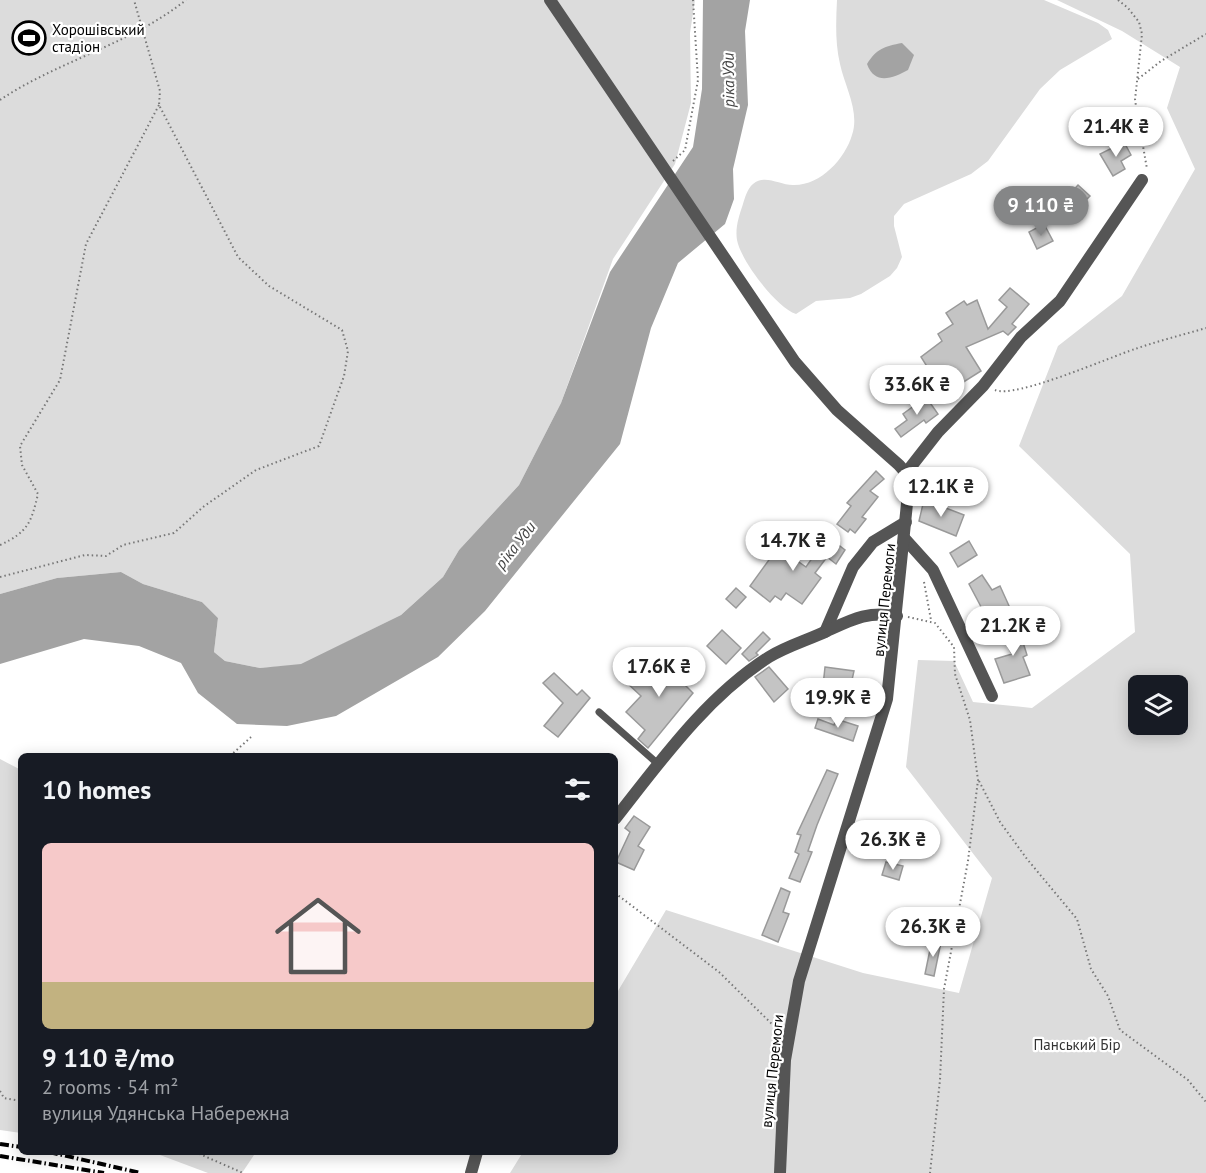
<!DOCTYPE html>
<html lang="en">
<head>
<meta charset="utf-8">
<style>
	:root { --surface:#171b24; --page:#20242c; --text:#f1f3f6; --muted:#9ea1a6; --accent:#858687 }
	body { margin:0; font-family:"PT Sans",sans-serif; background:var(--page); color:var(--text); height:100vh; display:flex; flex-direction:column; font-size:22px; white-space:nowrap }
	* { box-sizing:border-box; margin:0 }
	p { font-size:20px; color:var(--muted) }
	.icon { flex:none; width:33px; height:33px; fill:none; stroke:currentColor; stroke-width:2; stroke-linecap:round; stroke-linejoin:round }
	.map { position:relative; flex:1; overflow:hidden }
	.side { position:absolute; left:18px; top:753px; width:600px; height:402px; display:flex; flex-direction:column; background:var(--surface); border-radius:9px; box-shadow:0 3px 15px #0003 }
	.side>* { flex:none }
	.buttons { position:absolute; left:1128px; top:675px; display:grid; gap:12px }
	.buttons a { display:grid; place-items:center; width:60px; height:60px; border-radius:9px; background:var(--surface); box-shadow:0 3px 15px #0003; font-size:30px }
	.price { position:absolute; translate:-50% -51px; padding:0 14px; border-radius:21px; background:#fff; color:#222; font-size:20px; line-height:39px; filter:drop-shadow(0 2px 3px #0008) }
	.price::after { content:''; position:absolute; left:50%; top:36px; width:18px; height:14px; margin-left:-9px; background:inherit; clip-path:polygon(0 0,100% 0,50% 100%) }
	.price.active { background:var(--accent); color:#fff }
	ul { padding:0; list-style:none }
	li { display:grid; align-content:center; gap:12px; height:318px; padding:0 24px }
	li span { display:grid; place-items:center; height:186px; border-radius:9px; color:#555 }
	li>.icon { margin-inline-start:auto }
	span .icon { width:108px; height:108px; fill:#fffc; stroke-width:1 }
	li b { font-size:26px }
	h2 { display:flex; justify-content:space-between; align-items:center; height:72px; padding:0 24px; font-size:26px }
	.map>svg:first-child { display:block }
</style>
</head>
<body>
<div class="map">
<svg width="1206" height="1173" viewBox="0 0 1206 1173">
	<rect width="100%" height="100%" fill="#fff"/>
	<g fill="#dcdcdc" fill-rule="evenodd">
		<polygon points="0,0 695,0 690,33 691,103 675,164 613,259 561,403 519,485 459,550 443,577 401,615 301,665 260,668 225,661 214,652 218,618 202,602 143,584 121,572 57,578 0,594"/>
		<path d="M837 0H1044L1098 23 1108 30 1112 39 1060 70 1040 89 988 161 971 174 904 204 894 216V226L902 257 897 268 890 276 861 294 850 298 816 301 796 314C776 307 741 261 737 240 735 228 739 216 743 204 745 198 747 189 753 184 765 174 779 185 793 185 820 186 845 159 852 135 860 112 845 87 840 64 835 43 836 21 837 0Z"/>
		<path d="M1057 0H1206V1173H510L523 1152H615V996L666 910 863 973 959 993 992 878 906 767 918 660 954 661 973 702 1032 708 1135 632 1130 554 1019 446 1058 346 1122 296 1195 169 1167 108 1180 67 1122 31ZM1138 686H1178V724H1138Z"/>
		<polygon points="0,759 21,770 21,1133 0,1130"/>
		<polygon points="152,1152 256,1152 242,1173 208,1173"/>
	</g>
	<g fill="#a3a3a3">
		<polygon points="703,0 750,0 745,31 748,105 733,169 734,199 725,224 678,263 651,328 620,444 485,611 438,657 336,716 287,726 237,724 198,693 181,663 139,646 84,639 0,664 0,594 57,578 121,572 143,584 202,602 218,618 214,652 225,661 260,668 301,664 401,615 443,577 459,550 519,485 561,403 610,272 693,147 702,89"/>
		<path d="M902 43 914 55 908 70C893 78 875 86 867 64 876 49 885 46 902 43Z"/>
	</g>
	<g fill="#c4c4c4" stroke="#999" stroke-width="1.5">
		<polygon points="1124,142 1131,155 1121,161 1125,169 1113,176 1100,154"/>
		<polygon points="1078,185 1090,196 1078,208 1067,197"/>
		<polygon points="1044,224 1053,241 1037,249 1029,232"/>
		<polygon points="1010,288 1029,304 1012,324 1016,327 1008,335 1003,331 966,347 981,371 954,388 951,384 934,395 925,381 933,376 921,357 942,341 938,334 953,324 946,313 964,301 967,305 977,300 988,329 1007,307 999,300"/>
		<polygon points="926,397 938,414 926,423 924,420 901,437 895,429 907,420 903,414"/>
		<polygon points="876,471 884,479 870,491 878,497 862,517 866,519 855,533 850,529 848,532 837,524 851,506 847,503"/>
		<polygon points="923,504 938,505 964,515 956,536 919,521"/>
		<polygon points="791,536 799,541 789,555 806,567 824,541 829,545 832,540 845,550 836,564 827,557 815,573 821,578 802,604 786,593 781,600 775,596 770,602 750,586 774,553 777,555"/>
		<polygon points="969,541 977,555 958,567 950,553"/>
		<polygon points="982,575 992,590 1000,586 1010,608 987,618 969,584"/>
		<polygon points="736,588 746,597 736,608 726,599"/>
		<polygon points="1018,625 1025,637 1022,639 1027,655 1023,657 1030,675 1004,683 995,659 1012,654 1001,634"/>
		<polygon points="722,630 741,648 726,664 707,646"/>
		<polygon points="763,632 770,639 756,653 758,655 749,661 742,654"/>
		<polygon points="680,653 690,663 687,666 690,669 680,680 693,693 648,748 638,739 645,730 626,712 641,696 627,683 637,672 647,682"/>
		<polygon points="769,667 788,689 774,702 755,677"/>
		<polygon points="825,667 854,671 848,698 837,695 838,688 823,686"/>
		<polygon points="554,673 577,695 582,690 590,698 558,737 544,726 563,703 543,683"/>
		<polygon points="818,719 834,725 836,719 858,726 853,741 815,728"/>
		<polygon points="827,770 838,774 817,825 808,851 812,852 800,882 789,878 799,854 795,852 801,835 797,834"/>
		<polygon points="634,816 650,827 638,846 644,850 634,870 616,862 630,832 625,828"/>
		<polygon points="886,862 903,866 899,880 882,875"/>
		<polygon points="781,888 790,892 783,912 789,914 778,942 762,935"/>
		<polygon points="932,940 941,942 934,976 925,974"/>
	</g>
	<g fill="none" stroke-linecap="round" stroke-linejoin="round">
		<g stroke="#777" stroke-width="2" stroke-dasharray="1.5 3" stroke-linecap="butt">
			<polyline points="1118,0 1128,8 1139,22 1142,34 1135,100 1147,169"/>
			<polyline points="1138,79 1161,61 1206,34"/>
			<path d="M0 100C58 61 131 44 186 0"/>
			<polyline points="673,161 685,150 698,80 693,0"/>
			<path d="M995 390C1015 399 1110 357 1135 349 1158 341 1182 335 1206 328"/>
			<path d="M0 545C28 532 31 523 38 494L22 465 20 446 60 380 86 244 159 105"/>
			<polyline points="0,577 85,555 106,556 123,545 174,533 203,507 256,470 319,446 344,376 348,351 342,330 269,286 238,257 159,105 160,91 134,0"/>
			<polyline points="924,582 931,620"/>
			<polyline points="908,617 935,623 954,647 955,674 970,720 978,780 968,861 944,989 940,1080 930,1173"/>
			<polyline points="230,756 251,737"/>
			<polyline points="979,781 1000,822 1027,859 1077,919 1091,969 1108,996 1120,1030 1188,1080 1206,1102"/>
			<polyline points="615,893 719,972 778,1030"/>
			<polyline points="0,1091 4,1098 21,1101"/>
			<polyline points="195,1152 243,1173"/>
		</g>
		<polyline stroke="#555" stroke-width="7" points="599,712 658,764"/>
		<g stroke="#555" stroke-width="12">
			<polyline points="906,473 938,432 983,386 1021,337 1060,301 1142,180"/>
			<polyline points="905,539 933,570 992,696"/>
			<polyline points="825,632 853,567 873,542 906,522"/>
			<path d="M615 819C660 762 706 697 769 657 787 646 808 640 827 631 853 619 868 611 897 616"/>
			<polyline points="471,1173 477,1152"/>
		</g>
		<polyline stroke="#555" stroke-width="12" points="550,0 795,362 837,410 899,465 906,473 909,484 887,699 799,981 785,1060 780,1173"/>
		<g stroke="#000" stroke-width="4" stroke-dasharray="9 3 1.5 3" stroke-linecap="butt">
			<polyline points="0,1144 21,1147"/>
			<polyline points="49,1152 141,1173"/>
			<polyline points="0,1156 104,1173"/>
		</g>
	</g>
	<defs>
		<symbol id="stadium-ring" viewBox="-11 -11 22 22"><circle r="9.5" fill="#fff" stroke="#000" stroke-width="1.5"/><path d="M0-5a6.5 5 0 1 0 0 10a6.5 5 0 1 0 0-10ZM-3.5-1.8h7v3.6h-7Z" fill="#000"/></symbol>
	</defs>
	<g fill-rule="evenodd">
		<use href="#stadium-ring" x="10" y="19" width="38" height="38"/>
	</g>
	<g text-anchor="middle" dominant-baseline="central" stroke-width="4.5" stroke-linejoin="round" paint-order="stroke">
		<g font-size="15" fill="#000" stroke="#fff" text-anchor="start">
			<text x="52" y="29">Хорошівський<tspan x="52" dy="17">стадіон</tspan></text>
		</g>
		<g font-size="15" fill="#000" stroke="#fff">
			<text transform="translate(884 600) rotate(-84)">вулиця Перемоги</text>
			<text transform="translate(772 1071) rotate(-84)">вулиця Перемоги</text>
		</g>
		<g font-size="15" fill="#333" stroke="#fff">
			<text x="1077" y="1044">Панський Бір</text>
		</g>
		<g font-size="16" font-style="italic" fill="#444" stroke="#fff">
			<text transform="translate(728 80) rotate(-91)">ріка Уди</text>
			<text transform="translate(515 545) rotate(-52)">ріка Уди</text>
		</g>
	</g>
</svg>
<div class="buttons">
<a><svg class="icon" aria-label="layers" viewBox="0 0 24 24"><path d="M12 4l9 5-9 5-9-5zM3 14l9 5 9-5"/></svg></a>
</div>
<b class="price" style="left:1116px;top:158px">21.4K ₴</b>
<b class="price active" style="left:1041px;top:237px">9 110 ₴</b>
<b class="price" style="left:917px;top:416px">33.6K ₴</b>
<b class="price" style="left:941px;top:518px">12.1K ₴</b>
<b class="price" style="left:793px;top:572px">14.7K ₴</b>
<b class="price" style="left:1013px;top:657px">21.2K ₴</b>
<b class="price" style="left:659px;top:698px">17.6K ₴</b>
<b class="price" style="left:838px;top:729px">19.9K ₴</b>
<b class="price" style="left:893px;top:871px">26.3K ₴</b>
<b class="price" style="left:933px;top:958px">26.3K ₴</b>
<section class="side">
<h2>10 homes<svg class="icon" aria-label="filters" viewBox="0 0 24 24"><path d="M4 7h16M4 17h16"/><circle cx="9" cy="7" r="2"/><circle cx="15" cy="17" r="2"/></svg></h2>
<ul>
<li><span style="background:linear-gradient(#f6c9c9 75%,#c2b280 0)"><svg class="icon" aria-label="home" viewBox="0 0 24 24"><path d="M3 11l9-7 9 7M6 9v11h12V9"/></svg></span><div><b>9 110 ₴/mo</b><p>2 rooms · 54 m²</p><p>вулиця Удянська Набережна</p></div></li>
</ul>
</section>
</div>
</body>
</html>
